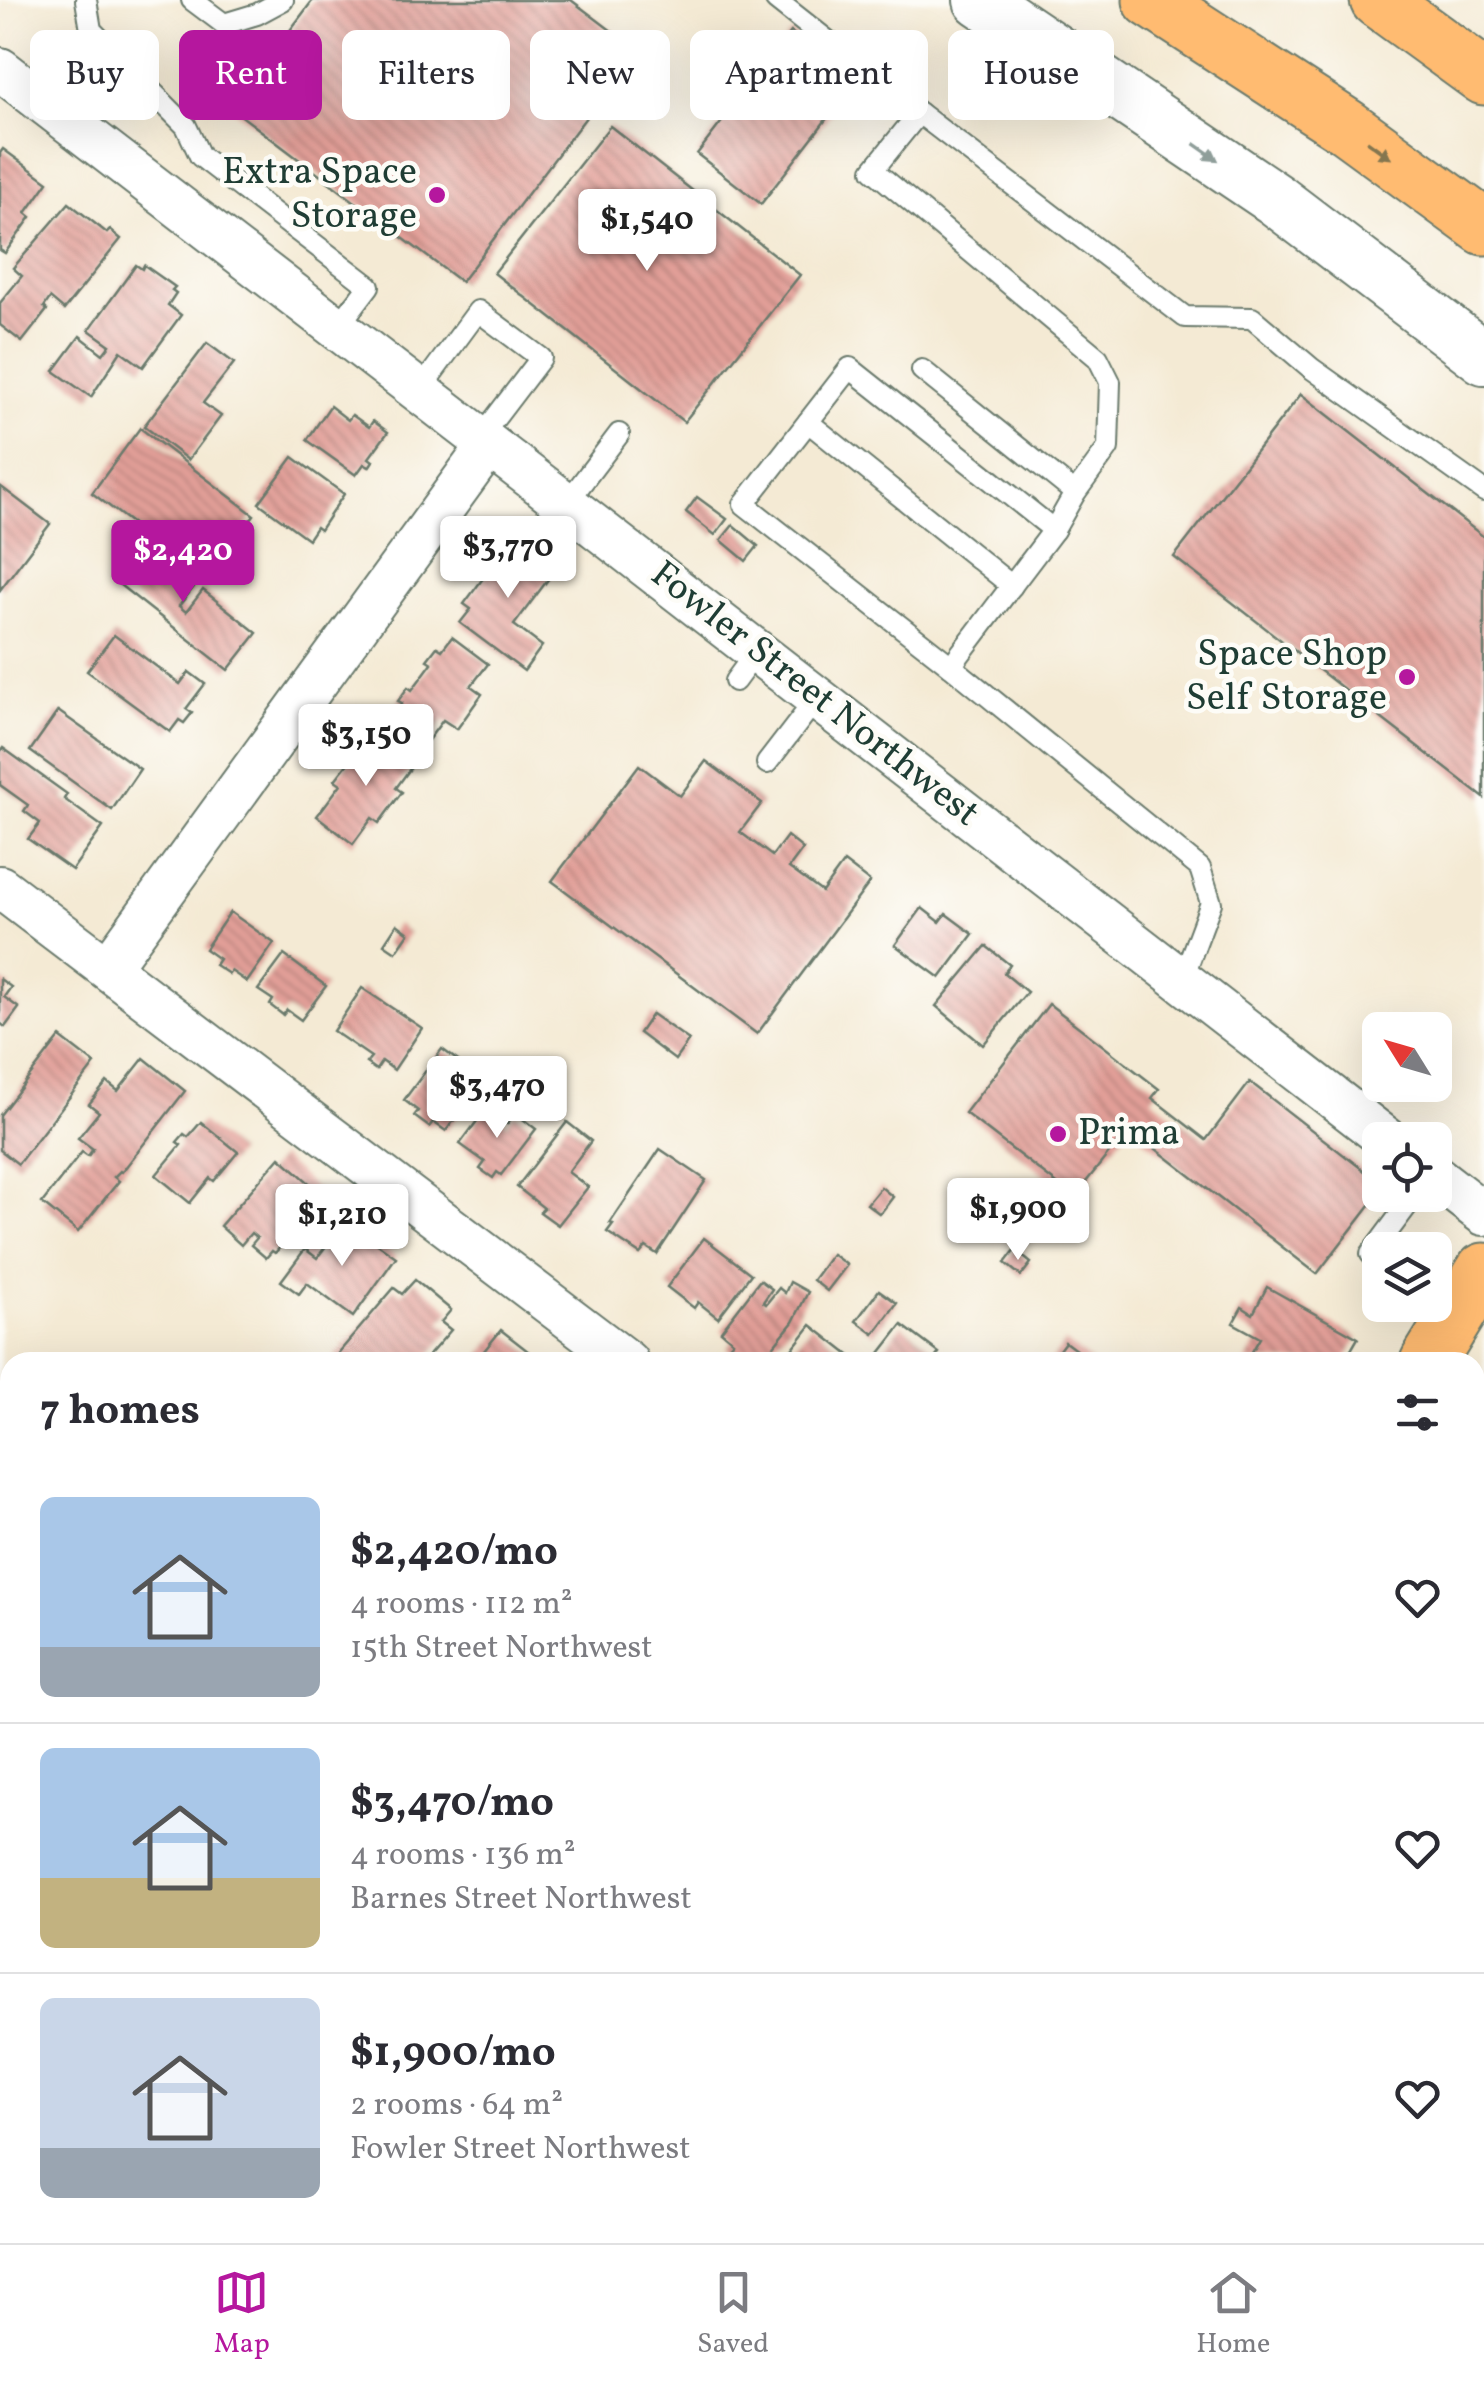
<!DOCTYPE html>
<html lang="en">
<head>
<meta charset="utf-8">
<style>
	:root { --surface:#fff; --page:#f2f2f3; --text:#2b2b33; --muted:#7c7c81; --line:#e1e1e2; --accent:#b5179e }
	body { margin:0; font-family:Vollkorn,serif; background:var(--page); color:var(--text); height:100vh; display:flex; flex-direction:column; font-size:38px; white-space:nowrap }
	* { box-sizing:border-box; margin:0 }
	p { font-size:32px; color:var(--muted) }
	.icon { flex:none; width:55px; height:55px; fill:none; stroke:currentColor; stroke-width:2; stroke-linecap:round; stroke-linejoin:round }
	.map { position:relative; flex:1; overflow:hidden }
	.details { position:absolute; left:0px; top:1352px; width:1485px; height:892px; display:flex; flex-direction:column; background:var(--surface); border-radius:30px 30px 0 0; box-shadow:0 10px 40px #0002 }
	.details>* { flex:none }
	.hud { position:absolute; left:30px; top:30px; width:1425px; height:90px; display:flex; gap:20px }
	.needle { width:65px; rotate:307deg }
	.controls { position:absolute; left:1362px; top:1012px; display:grid; gap:20px }
	.controls a { display:grid; place-items:center; width:90px; height:90px; border-radius:15px; background:var(--surface); box-shadow:0 10px 40px #0002; font-size:50px }
	.price { position:absolute; translate:-50% -85px; padding:0 22px; border-radius:10px; background:#fff; color:#222; font-size:32px; line-height:65px; filter:drop-shadow(0 2px 5px #0008) }
	.price::after { content:''; position:absolute; left:50%; top:60px; width:30px; height:22px; margin-left:-15px; background:inherit; clip-path:polygon(0 0,100% 0,50% 100%) }
	.price.selected { background:var(--accent); color:#fff }
	ul { padding:0; list-style:none }
	li { display:flex; align-items:center; gap:30px; height:250px; padding:0 40px }
	li+li { border-top:2px solid var(--line) }
	li span { display:grid; place-items:center; flex:none; width:280px; height:200px; border-radius:15px; color:#555 }
	li>.icon { margin-inline-start:auto }
	span .icon { width:120px; height:120px; fill:#fffc; stroke-width:1 }
	li b { font-size:42px }
	h2 { display:flex; justify-content:space-between; align-items:center; height:120px; padding:0 40px; font-size:42px }
	.tag { padding:0 35px; border-radius:15px; background:var(--surface); box-shadow:0 10px 40px #0002; font-size:35px; line-height:90px }
	.tag.selected { background:var(--accent); color:#fff }
	.tabs { display:flex; justify-content:space-around; align-items:center; height:140px; border-top:2px solid var(--line); background:var(--surface); font-size:28px; color:var(--muted) }
	.tabs a { display:grid; justify-items:center; gap:5px }
	.tabs .selected { color:var(--accent) }
	.map>svg:first-child { display:block }
</style>
</head>
<body>
<div class="map">
<svg width="1484" height="2243" viewBox="0 0 1484 2243">
	<defs>
		<pattern id="building-back-hatch" width="6" height="6" patternUnits="userSpaceOnUse" patternTransform="scale(2.5)"><rect width="6" height="6" fill="#e29f98"/><path d="M-1 5l2 2M0 0l6 6M5-1l2 2" fill="none" stroke="#b7837d"/></pattern>
	</defs>
	<rect width="100%" height="100%" fill="#fdfcf7"/>
	<filter id="ink" filterUnits="userSpaceOnUse"><feTurbulence type="fractalNoise" baseFrequency=".01" numOctaves="2"/><feDisplacementMap in="SourceGraphic" scale="20" xChannelSelector="R" yChannelSelector="G"/><feConvolveMatrix kernelMatrix="1 2 1 2 8 2 1 2 1" color-interpolation-filters="sRGB"/></filter>
	<filter id="wash" filterUnits="userSpaceOnUse"><feTurbulence type="fractalNoise" baseFrequency=".0048" numOctaves="4" result="noise"/><feDisplacementMap in="SourceGraphic" scale="40" xChannelSelector="R" yChannelSelector="G"/><feGaussianBlur stdDeviation="2.25" result="paint"/><feColorMatrix in="noise" values="0 0 0 0 0 0 0 0 0 0 0 0 0 0 0 0 0 1.4 0 .05"/><feComposite in="paint" operator="in"/></filter>
	<g filter="url(#wash)">
		<rect width="100%" height="100%" fill="#f4ead4"/>
		<g id="blocks">
			<g fill="url(#building-back-hatch)">
				<polygon points="313,0 571,0 637,50 461,282 231,108"/>
				<polygon points="791,32 855,82 761,204 697,154"/>
				<polygon points="610,126 800,275 684,422 494,273"/>
				<polygon points="3,149 48,182 26,213 31,217 5,253 0,250 0,153"/>
				<polygon points="69,203 107,233 110,230 121,239 64,310 50,298 44,307 47,310 22,342 0,325 0,303 22,276 13,268"/>
				<polygon points="136,265 142,269 144,265 175,287 172,290 176,293 168,305 181,315 143,367 121,351 91,397 54,371 80,336 103,354 110,345 89,330"/>
				<polygon points="207,343 234,363 203,403 221,416 188,460 144,426"/>
				<polygon points="1301,394 1484,537 1484,798 1174,557"/>
				<polygon points="330,406 348,420 352,415 369,427 373,421 388,432 369,458 373,461 369,467 364,464 356,475 307,440"/>
				<polygon points="140,428 254,515 205,579 92,493"/>
				<polygon points="293,457 344,494 320,530 316,527 308,539 259,503"/>
				<polygon points="0,486 50,524 0,590"/>
				<polygon points="697,497 727,519 715,535 686,512"/>
				<polygon points="733,525 758,546 746,561 721,540"/>
				<polygon points="141,539 197,583 179,606 186,612 203,590 257,633 228,670 111,578"/>
				<polygon points="522,539 558,566 514,625 542,646 524,671 460,623 471,609 464,604 490,569 483,563 494,548 502,553 506,548 512,553"/>
				<polygon points="114,635 180,684 189,672 205,684 186,709 192,713 184,723 179,720 170,732 87,671"/>
				<polygon points="452,637 488,664 471,686 482,694 457,729 443,720 426,743 391,718 402,703 398,701 408,687 412,690 432,663 427,660 437,647 442,650"/>
				<polygon points="58,711 140,769 112,810 30,751"/>
				<polygon points="378,734 415,762 396,788 402,792 379,823 372,818 353,844 317,816 341,784 335,780 352,758 358,762"/>
				<polygon points="3,748 67,794 64,799 103,827 72,870 28,839 40,823 24,811 28,805 0,785 0,752"/>
				<polygon points="706,761 762,803 740,832 772,856 787,836 803,849 789,868 822,892 844,862 870,882 757,1034 552,881 639,765 680,796"/>
				<polygon points="922,908 940,922 946,914 973,934 940,978 895,945"/>
				<polygon points="230,912 274,943 247,982 231,971 229,974 215,965 219,959 205,949"/>
				<polygon points="397,924 409,933 396,952 384,944"/>
				<polygon points="986,946 1010,965 1004,973 1027,992 983,1045 936,1006"/>
				<polygon points="284,955 326,986 301,1020 287,1010 283,1015 270,1005 273,1000 258,990"/>
				<polygon points="0,979 11,987 4,997 19,1008 5,1027 0,1023"/>
				<polygon points="362,988 422,1028 394,1070 382,1061 376,1070 366,1063 371,1057 333,1031"/>
				<polygon points="1049,1004 1159,1089 1152,1098 1206,1140 1250,1082 1380,1183 1380,1192 1317,1274 1129,1128 1074,1197 965,1113"/>
				<polygon points="652,1014 689,1040 675,1060 639,1033"/>
				<polygon points="60,1037 95,1064 18,1164 0,1150 0,1115"/>
				<polygon points="442,1049 469,1069 462,1078 477,1089 446,1131 433,1122 429,1127 414,1116 418,1111 404,1100"/>
				<polygon points="144,1058 185,1091 122,1172 120,1171 114,1177 119,1181 78,1232 42,1203 82,1152 88,1156 93,1149 78,1138 99,1112 89,1104 107,1082 118,1091"/>
				<polygon points="486,1109 507,1124 515,1113 536,1129 501,1175 497,1172 493,1178 480,1169 485,1162 460,1144"/>
				<polygon points="201,1122 238,1152 214,1181 210,1178 190,1203 156,1175 181,1145 177,1142 184,1134 188,1137"/>
				<polygon points="567,1122 591,1141 568,1172 588,1187 558,1225 540,1212 544,1208 517,1187"/>
				<polygon points="660,1149 706,1180 657,1254 646,1247 640,1254 607,1232 613,1224 610,1223"/>
				<polygon points="280,1157 324,1196 275,1253 272,1251 266,1258 251,1245 257,1238 251,1233 241,1245 220,1226"/>
				<polygon points="881,1187 893,1197 880,1214 867,1204"/>
				<polygon points="345,1221 396,1257 353,1317 307,1283 299,1294 281,1281 305,1249 317,1258"/>
				<polygon points="704,1238 751,1274 718,1318 698,1302 694,1308 667,1287"/>
				<polygon points="1015,1250 1031,1263 1021,1276 1005,1263"/>
				<polygon points="832,1254 847,1265 827,1291 813,1280"/>
				<polygon points="415,1280 451,1310 441,1322 451,1330 423,1362 342,1362 335,1357 394,1288 402,1294"/>
				<polygon points="760,1280 772,1289 763,1302 766,1304 779,1288 785,1293 790,1282 808,1292 793,1322 762,1360 751,1351 744,1361 727,1348 733,1341 721,1331"/>
				<polygon points="1267,1287 1358,1338 1344,1362 1246,1362 1260,1338 1233,1323 1242,1307 1253,1314"/>
				<polygon points="879,1290 897,1303 874,1334 856,1321"/>
				<polygon points="811,1325 853,1358 850,1362 782,1362"/>
				<polygon points="902,1325 939,1353 932,1362 873,1362"/>
				<polygon points="501,1330 542,1362 475,1362"/>
				<polygon points="1065,1342 1092,1362 1050,1362"/>
				<polygon points="1484,1492 1484,1551 1475,1544 1475,1508"/>
				<polygon points="0,1531 10,1538 10,1613 3,1623 0,1621"/>
				<polygon points="1475,1710 1484,1717 1484,1981 1475,1974"/>
				<polygon points="3,1807 10,1813 10,1897 3,1907 0,1904 0,1812"/>
				<polygon points="0,2100 10,2108 10,2164 0,2177"/>
				<polygon points="1475,2128 1484,2134 1484,2243 1311,2243 1300,2235 1475,2235"/>
				<polygon points="92,2235 174,2235 168,2243 162,2238 158,2243 93,2243 94,2241 90,2238"/>
				<polygon points="504,2235 588,2235 581,2243 498,2243"/>
			</g>
		</g>
	</g>
	<g filter="url(#ink)">
		<use href="#blocks" fill-opacity="0" stroke="#6a7a6c" stroke-width="2.5"/>
		<g fill="none" stroke-linecap="round" stroke-linejoin="round">
			<defs>
				<g id="service">
					<polyline points="86,0 91,30 186,126 200,156 369,286 337,328"/>
					<polyline points="192,0 224,24 257,14 283,0"/>
					<polyline points="776,0 919,113"/>
					<polyline points="922,370 1075,493"/>
					<polyline points="419,391 478,311 541,358 480,438"/>
					<polyline points="808,422 1012,586"/>
					<polyline points="566,504 619,434"/>
					<polyline points="1054,530 850,368 744,504 951,666 1200,868 1211,903 1182,980"/>
					<polyline points="951,666 1054,530 1075,493 1108,448 1110,382 1098,358 873,170 919,113 1185,317 1252,318 1311,368 1484,491"/>
					<polyline points="735,681 757,651"/>
					<polyline points="767,763 817,698"/>
					<polyline points="1380,1261 1371,1254 1415,1195"/>
					<polyline points="605,2243 611,2235"/>
				</g>
				<g id="minor">
					<polyline points="0,69 566,504 1388,1140"/>
					<polyline points="0,887 627,1362"/>
					<polyline points="108,968 489,445"/>
					<polyline points="1435,1176 1484,1214"/>
					<polyline points="0,1710 10,1718"/>
					<polyline points="708,2235 718,2243"/>
				</g>
				<polyline id="tertiary" points="980,0 1275,199 1484,358"/>
				<g id="primary">
					<polyline points="1428,1362 1484,1271"/>
					<polyline points="928,2243 932,2235"/>
				</g>
				<g id="motorway">
					<polyline points="1151,0 1347,127 1484,227"/>
					<polyline points="1378,0 1484,77"/>
				</g>
			</defs>
			<use href="#service" stroke="#6a7a6c" stroke-width="24"/>
			<use href="#minor" stroke="#6a7a6c" stroke-width="46"/>
			<use href="#tertiary" stroke="#6a7a6c" stroke-width="56"/>
			<use href="#primary" stroke="#6a7a6c" stroke-width="59"/>
			<use href="#motorway" stroke="#6a7a6c" stroke-width="59"/>
			<use href="#service" stroke="#fff" stroke-width="20"/>
			<use href="#minor" stroke="#fff" stroke-width="42"/>
			<use href="#tertiary" stroke="#fff" stroke-width="52"/>
			<use href="#primary" stroke="#ffbb71" stroke-width="55"/>
			<use href="#motorway" stroke="#ffbb71" stroke-width="55"/>
		</g>
		<defs><path id="oneway-solid" d="M-6-.8H1V-3.2L6.5 0L1 3.2V.8H-6Z" transform="scale(2.5)"/></defs>
		<use fill="#84764f" href="#oneway-solid" transform="translate(1379 150) rotate(36)"/>
		<use fill="#8f9e9a" href="#oneway-solid" transform="translate(1206 152) rotate(35)"/>
	</g>
	<g fill="#b5179e" stroke="#fdfcf7" stroke-width="4">
		<circle cx="437" cy="195" r="10"/>
		<circle cx="1407" cy="677" r="10"/>
		<circle cx="1058" cy="1134" r="10"/>
	</g>
	<g text-anchor="middle" dominant-baseline="central" stroke-width="9" stroke-linejoin="round" paint-order="stroke">
		<g font-size="38" fill="#1f3d34" stroke="#fdfcf7" text-anchor="end">
			<text x="417" y="173">Extra Space<tspan x="417" dy="44">Storage</tspan></text>
			<text x="1387" y="655">Space Shop<tspan x="1387" dy="44">Self Storage</tspan></text>
			<text x="1078" y="1134" text-anchor="start">Prima</text>
		</g>
		<g font-size="38" fill="#1f3d34" stroke="#fdfcf7">
			<text transform="translate(814 695) rotate(38)">Fowler Street Northwest</text>
		</g>
	</g>
</svg>
<div class="controls">
<a><svg class="needle" viewBox="-14 -14 28 28"><path d="M0-13l5 13h-10z" fill="#e53935"/><path d="M0 13l5-13h-10z" fill="#7c7c81"/></svg></a>
<a><svg class="icon" aria-label="locate" viewBox="0 0 24 24"><circle cx="12" cy="12" r="6"/><path d="M12 2v4M12 18v4M2 12h4M18 12h4"/></svg></a>
<a><svg class="icon" aria-label="layers" viewBox="0 0 24 24"><path d="M12 4l9 5-9 5-9-5zM3 14l9 5 9-5"/></svg></a>
</div>
<b class="price" style="left:647px;top:274px">$1,540</b>
<b class="price" style="left:508px;top:601px">$3,770</b>
<b class="price selected" style="left:183px;top:605px">$2,420</b>
<b class="price" style="left:366px;top:789px">$3,150</b>
<b class="price" style="left:497px;top:1141px">$3,470</b>
<b class="price" style="left:1018px;top:1263px">$1,900</b>
<b class="price" style="left:342px;top:1269px">$1,210</b>
<div class="hud">
<a class="tag">Buy</a>
<a class="tag selected">Rent</a>
<a class="tag">Filters</a>
<a class="tag">New</a>
<a class="tag">Apartment</a>
<a class="tag">House</a>
</div>
<section class="details">
<h2>7 homes<svg class="icon" aria-label="filters" viewBox="0 0 24 24"><path d="M4 7h16M4 17h16"/><circle cx="9" cy="7" r="2"/><circle cx="15" cy="17" r="2"/></svg></h2>
<ul>
<li><span style="background:linear-gradient(#a9c7e8 75%,#9aa5b1 0)"><svg class="icon" aria-label="home" viewBox="0 0 24 24"><path d="M3 11l9-7 9 7M6 9v11h12V9"/></svg></span><div><b>$2,420/mo</b><p>4 rooms · 112 m²</p><p>15th Street Northwest</p></div><svg class="icon" aria-label="heart" viewBox="0 0 24 24"><path d="M12 20l-8-8c-3-5 5-10 8-4 3-6 11-1 8 4z"/></svg></li>
<li><span style="background:linear-gradient(#a9c7e8 65%,#c2b280 0)"><svg class="icon" aria-label="home" viewBox="0 0 24 24"><path d="M3 11l9-7 9 7M6 9v11h12V9"/></svg></span><div><b>$3,470/mo</b><p>4 rooms · 136 m²</p><p>Barnes Street Northwest</p></div><svg class="icon" aria-label="heart" viewBox="0 0 24 24"><path d="M12 20l-8-8c-3-5 5-10 8-4 3-6 11-1 8 4z"/></svg></li>
<li><span style="background:linear-gradient(#c9d6e8 75%,#9aa5b1 0)"><svg class="icon" aria-label="home" viewBox="0 0 24 24"><path d="M3 11l9-7 9 7M6 9v11h12V9"/></svg></span><div><b>$1,900/mo</b><p>2 rooms · 64 m²</p><p>Fowler Street Northwest</p></div><svg class="icon" aria-label="heart" viewBox="0 0 24 24"><path d="M12 20l-8-8c-3-5 5-10 8-4 3-6 11-1 8 4z"/></svg></li>
</ul>
</section>
</div>
<nav class="tabs">
<a class="selected"><svg class="icon" aria-label="map" viewBox="0 0 24 24"><path d="M3 6l6-2 6 2 6-2v14l-6 2-6-2-6 2zM9 4v14M15 6v14"/></svg>Map</a>
<a><svg class="icon" aria-label="saved" viewBox="0 0 24 24"><path d="M7 4h10v16l-5-4-5 4z"/></svg>Saved</a>
<a><svg class="icon" aria-label="home" viewBox="0 0 24 24"><path d="M3 11l9-7 9 7M6 9v11h12V9"/></svg>Home</a>
</nav>
</body>
</html>
